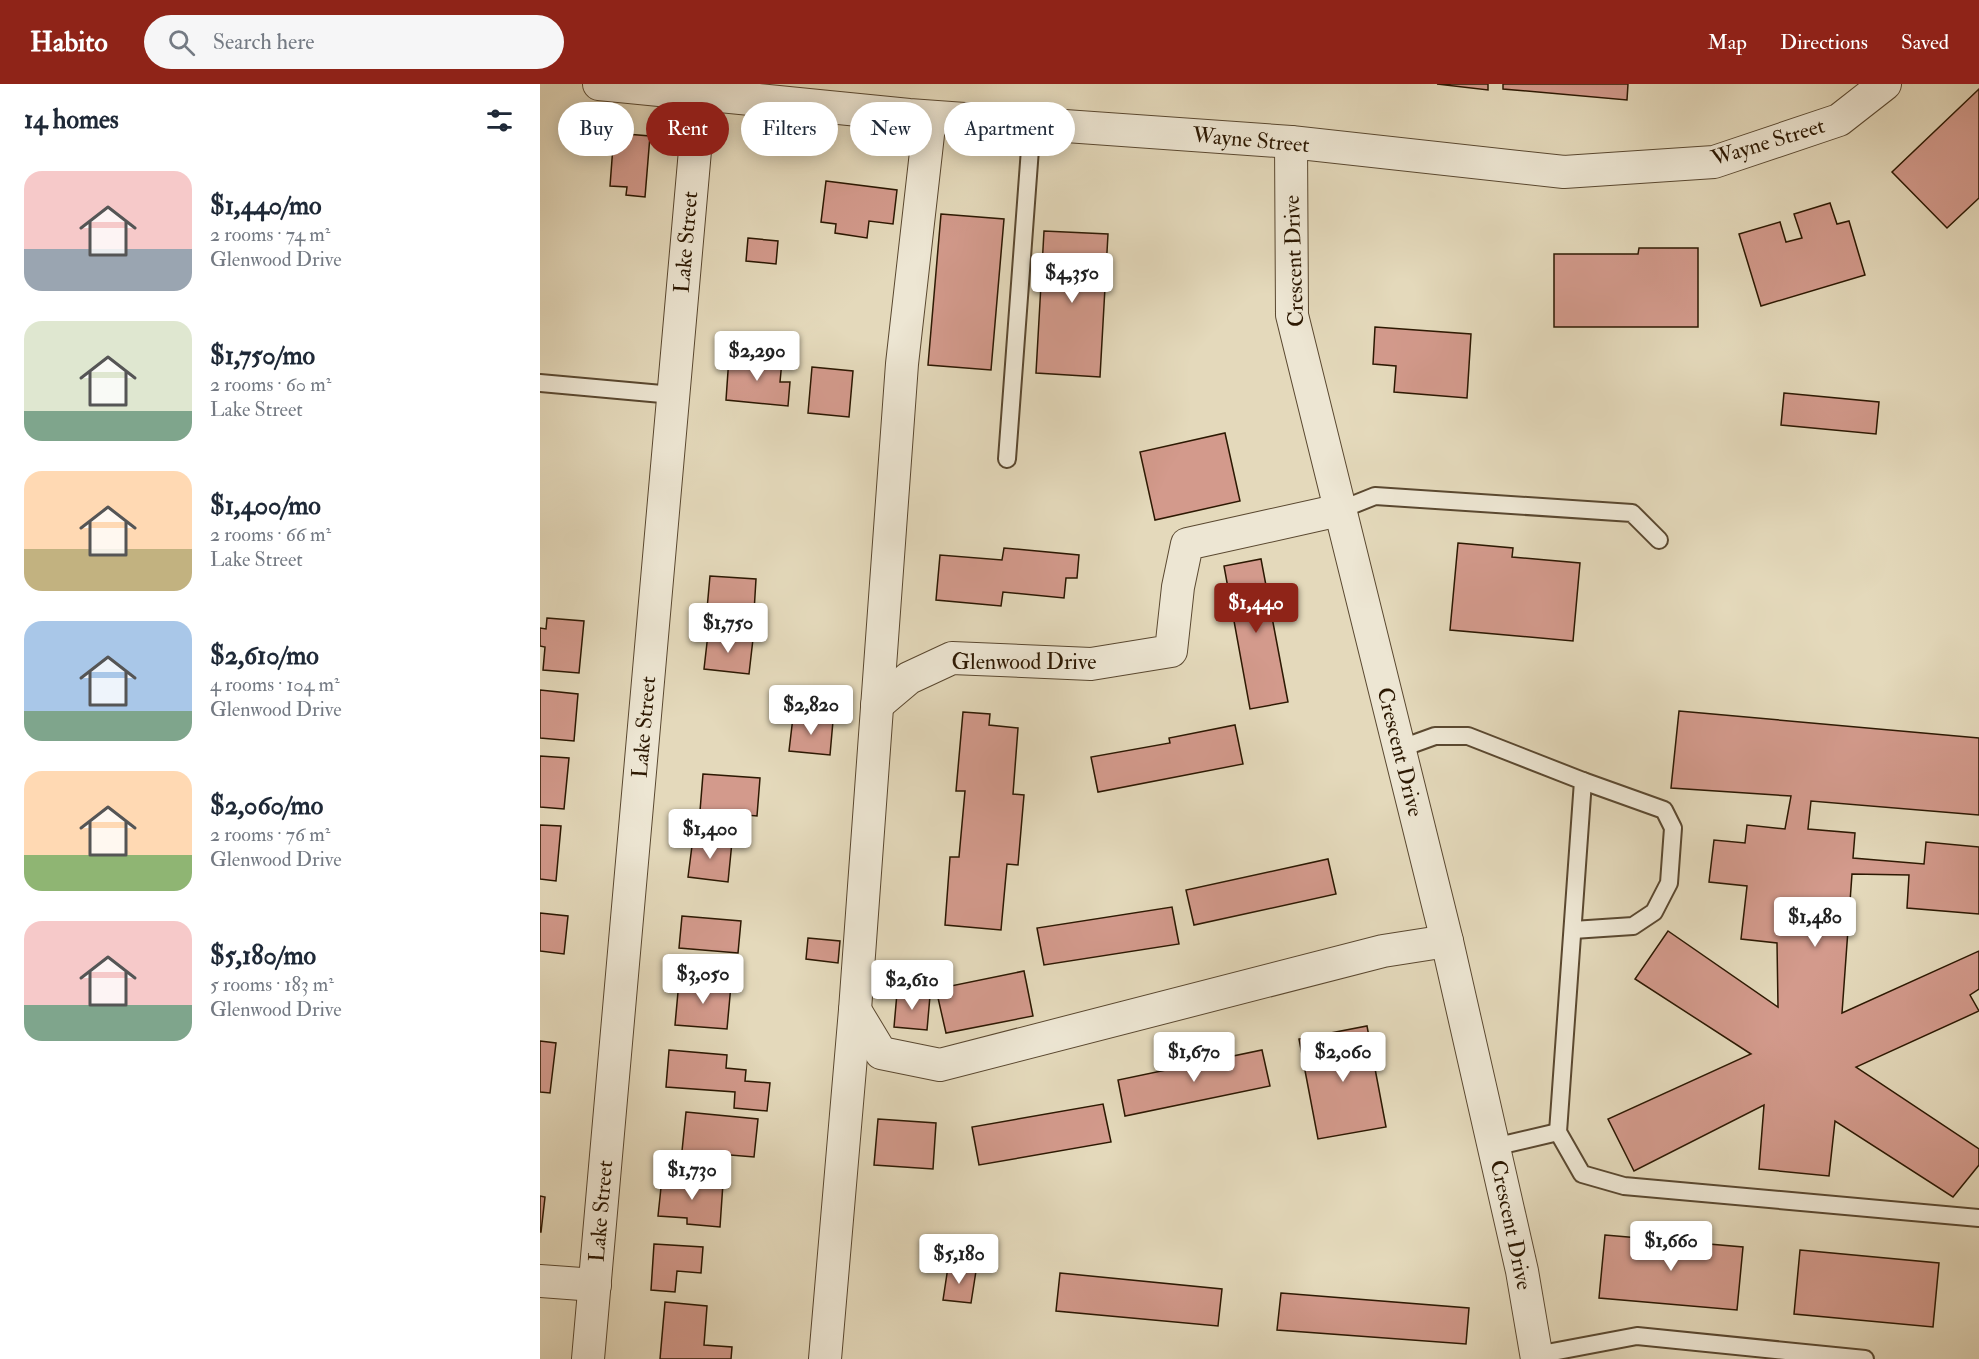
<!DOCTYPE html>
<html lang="en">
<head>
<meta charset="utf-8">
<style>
	:root { --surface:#fff; --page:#f6f6f7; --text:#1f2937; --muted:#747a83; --accent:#8f2418 }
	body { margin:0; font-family:"IM FELL Double Pica",serif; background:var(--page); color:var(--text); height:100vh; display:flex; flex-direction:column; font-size:22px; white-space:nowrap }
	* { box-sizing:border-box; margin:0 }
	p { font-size:20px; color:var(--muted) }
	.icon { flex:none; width:33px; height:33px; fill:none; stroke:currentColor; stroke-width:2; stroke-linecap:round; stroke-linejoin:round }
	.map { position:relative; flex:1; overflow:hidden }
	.sheet { display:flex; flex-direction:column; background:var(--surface); width:540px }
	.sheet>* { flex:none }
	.top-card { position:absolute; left:18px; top:18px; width:570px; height:54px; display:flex; gap:12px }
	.price { position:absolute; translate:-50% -51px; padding:0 14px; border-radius:6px; background:#fff; color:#222; font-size:20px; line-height:39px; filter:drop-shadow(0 2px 3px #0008) }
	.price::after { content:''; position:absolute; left:50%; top:36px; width:18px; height:14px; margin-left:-9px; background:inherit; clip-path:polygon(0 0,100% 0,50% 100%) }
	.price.active { background:var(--accent); color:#fff }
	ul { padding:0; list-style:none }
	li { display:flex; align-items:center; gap:18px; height:150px; padding:0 24px }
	li span { display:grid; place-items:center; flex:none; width:168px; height:120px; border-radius:18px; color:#555 }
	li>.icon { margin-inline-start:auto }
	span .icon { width:72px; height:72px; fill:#fffc; stroke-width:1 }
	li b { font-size:26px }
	h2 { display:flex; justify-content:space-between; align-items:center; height:72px; padding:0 24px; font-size:26px }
	.chip { padding:0 21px; border-radius:27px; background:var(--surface); box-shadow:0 3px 15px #0003; font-size:21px; line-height:54px }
	.chip.active { background:var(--accent); color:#fff }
	header { display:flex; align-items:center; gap:36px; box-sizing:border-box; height:84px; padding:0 30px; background:var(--accent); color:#fff }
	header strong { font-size:28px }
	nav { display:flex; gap:33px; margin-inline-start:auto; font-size:21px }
	.search { width:420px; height:54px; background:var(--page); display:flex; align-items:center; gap:15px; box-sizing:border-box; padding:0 21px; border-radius:33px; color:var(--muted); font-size:22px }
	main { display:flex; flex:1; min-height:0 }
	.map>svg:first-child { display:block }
</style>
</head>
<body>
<header>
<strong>Habito</strong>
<div class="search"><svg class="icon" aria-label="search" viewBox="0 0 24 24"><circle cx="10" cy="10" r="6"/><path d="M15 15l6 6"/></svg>Search here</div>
<nav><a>Map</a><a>Directions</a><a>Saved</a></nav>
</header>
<main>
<section class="sheet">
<h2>14 homes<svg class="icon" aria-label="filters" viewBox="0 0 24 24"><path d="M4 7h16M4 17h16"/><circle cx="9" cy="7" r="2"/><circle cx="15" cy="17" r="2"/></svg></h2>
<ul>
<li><span style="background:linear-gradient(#f6c9c9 65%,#9aa5b1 0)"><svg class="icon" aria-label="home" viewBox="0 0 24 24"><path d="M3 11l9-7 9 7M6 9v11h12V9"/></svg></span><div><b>$1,440/mo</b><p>2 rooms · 74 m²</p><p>Glenwood Drive</p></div></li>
<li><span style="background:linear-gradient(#dfe7d0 75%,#7fa58c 0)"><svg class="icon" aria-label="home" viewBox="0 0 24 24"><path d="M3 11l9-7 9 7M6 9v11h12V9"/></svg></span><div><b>$1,750/mo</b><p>2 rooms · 60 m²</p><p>Lake Street</p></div></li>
<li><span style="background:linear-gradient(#ffd9b3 65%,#c2b280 0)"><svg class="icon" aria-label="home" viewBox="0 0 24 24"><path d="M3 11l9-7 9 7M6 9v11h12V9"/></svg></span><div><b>$1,400/mo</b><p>2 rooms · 66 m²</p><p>Lake Street</p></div></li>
<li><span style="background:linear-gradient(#a9c7e8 75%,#7fa58c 0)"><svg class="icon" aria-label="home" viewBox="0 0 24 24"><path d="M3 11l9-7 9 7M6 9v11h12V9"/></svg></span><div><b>$2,610/mo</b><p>4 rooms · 104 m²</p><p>Glenwood Drive</p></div></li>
<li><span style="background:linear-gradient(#ffd9b3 70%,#8fb573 0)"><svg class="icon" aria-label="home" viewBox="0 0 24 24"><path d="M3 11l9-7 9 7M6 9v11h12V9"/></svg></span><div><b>$2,060/mo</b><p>2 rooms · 76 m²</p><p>Glenwood Drive</p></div></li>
<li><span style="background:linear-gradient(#f6c9c9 70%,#7fa58c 0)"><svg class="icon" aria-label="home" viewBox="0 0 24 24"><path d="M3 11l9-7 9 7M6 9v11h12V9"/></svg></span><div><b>$5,180/mo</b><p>5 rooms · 183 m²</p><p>Glenwood Drive</p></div></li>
</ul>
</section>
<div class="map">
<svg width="1439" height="1275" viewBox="0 0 1439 1275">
	<rect width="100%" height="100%" fill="#e4d9bb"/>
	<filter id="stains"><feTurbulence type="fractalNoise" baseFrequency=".00333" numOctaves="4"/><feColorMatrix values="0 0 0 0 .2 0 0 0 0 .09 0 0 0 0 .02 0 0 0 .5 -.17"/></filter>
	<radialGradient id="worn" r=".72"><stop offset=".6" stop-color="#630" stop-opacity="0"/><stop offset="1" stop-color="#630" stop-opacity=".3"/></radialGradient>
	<g fill="#d39a8c" stroke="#2c1802" stroke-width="1.5">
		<polygon points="897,0 948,0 948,6"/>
		<polygon points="963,0 1088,0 1087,16 963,5"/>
		<polygon points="1439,5 1439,114 1407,144 1352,88"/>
		<polygon points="74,49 110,52 105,113 86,111 87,103 70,102"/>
		<polygon points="286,97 357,106 353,140 329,137 327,154 295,149 296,140 281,138"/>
		<polygon points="1290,119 1297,140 1309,137 1325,191 1221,222 1199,150 1240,138 1246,158 1262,154 1254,130"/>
		<polygon points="401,130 464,135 451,286 388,281"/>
		<polygon points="504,147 568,150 560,293 496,289"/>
		<polygon points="208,154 238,157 236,180 206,177"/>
		<polygon points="1099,164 1158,164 1158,243 1014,243 1014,170 1098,170"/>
		<polygon points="835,243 931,250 927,314 854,308 856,282 833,280"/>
		<polygon points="189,273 242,277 240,298 250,298 248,322 186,316"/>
		<polygon points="272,283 313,287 309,333 268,329"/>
		<polygon points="1244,309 1339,318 1336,350 1241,341"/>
		<polygon points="685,349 700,417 615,436 600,368"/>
		<polygon points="918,459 973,464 972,473 1040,479 1033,557 910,546"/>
		<polygon points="464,464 539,471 537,494 526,494 524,514 463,508 461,522 396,516 400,471 462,476"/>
		<polygon points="721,475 748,618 710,625 684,482"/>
		<polygon points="170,492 216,495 214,528 167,525"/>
		<polygon points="7,534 44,537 39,589 3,586 5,563 0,562 0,544 6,545"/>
		<polygon points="168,550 213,555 209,590 164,585"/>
		<polygon points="0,606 38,610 34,657 0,654"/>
		<polygon points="1139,627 1439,654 1439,731 1271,717 1268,745 1315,749 1313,774 1384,780 1386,758 1439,763 1439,830 1367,824 1369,791 1312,790 1302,929 1439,867 1439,905 1430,911 1439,927 1316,983 1439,1065 1439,1081 1413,1113 1295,1037 1289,1092 1219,1085 1224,1021 1094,1087 1068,1035 1211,970 1095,895 1128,847 1238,923 1237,859 1201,855 1207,802 1169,798 1174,756 1205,759 1207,741 1245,745 1251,712 1131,704"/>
		<polygon points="423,628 450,630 449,641 478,644 473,710 484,711 478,781 467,780 461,846 405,841 410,773 419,773 425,707 416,707"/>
		<polygon points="253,633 293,637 290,671 249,667"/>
		<polygon points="695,641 703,680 558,708 551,673 630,659 629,654"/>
		<polygon points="0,672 29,674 24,725 0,723"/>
		<polygon points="163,690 220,694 217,732 160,727"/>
		<polygon points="0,741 21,742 16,797 0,795"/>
		<polygon points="153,754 192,758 188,798 148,793"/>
		<polygon points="788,775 796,810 654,841 646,806"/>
		<polygon points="632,823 639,860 504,881 497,844"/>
		<polygon points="0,829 28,832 24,870 0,867"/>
		<polygon points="142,832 201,837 198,869 139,864"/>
		<polygon points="268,854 300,857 298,879 266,875"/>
		<polygon points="484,887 493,932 406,949 396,905"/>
		<polygon points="139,897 191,901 187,945 135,941"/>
		<polygon points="357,909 390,912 387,946 354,943"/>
		<polygon points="827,942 846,1043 778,1055 759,955"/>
		<polygon points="0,957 16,959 10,1009 0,1008"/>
		<polygon points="129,966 187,971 186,984 206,986 205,997 230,999 227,1027 194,1024 195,1008 126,1003"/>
		<polygon points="722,966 730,1002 585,1032 578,996"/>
		<polygon points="563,1020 571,1058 439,1081 432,1043"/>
		<polygon points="146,1028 218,1035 214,1073 142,1067"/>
		<polygon points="338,1035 396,1039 393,1085 334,1081"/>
		<polygon points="122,1094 183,1099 180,1143 147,1140 147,1134 118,1132"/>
		<polygon points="0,1112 5,1113 1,1148 0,1148"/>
		<polygon points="1065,1151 1203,1163 1197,1226 1059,1214"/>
		<polygon points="114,1160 163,1163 161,1189 137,1187 135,1208 111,1206"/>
		<polygon points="1260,1166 1399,1179 1393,1243 1254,1230"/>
		<polygon points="408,1183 436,1187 431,1219 403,1216"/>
		<polygon points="520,1189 682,1205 678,1242 516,1227"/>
		<polygon points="741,1209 929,1224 926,1260 737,1246"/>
		<polygon points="125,1218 167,1222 164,1261 192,1263 191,1275 120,1275"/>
	</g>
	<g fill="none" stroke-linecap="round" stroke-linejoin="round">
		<defs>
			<g id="lane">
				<polyline points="0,299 133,311"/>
				<polyline points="467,375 492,38"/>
				<polyline points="800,426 835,412 1092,429 1119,456"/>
				<polyline points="859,665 895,652 928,652 1043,697 1018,1048 1042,1090 1084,1102 1439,1134"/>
				<polyline points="1033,846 1093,842 1114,828 1129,799 1133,744 1124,726 1043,697"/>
				<polyline points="954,1063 1018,1048"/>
				<polyline points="996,1271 1097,1252 1325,1275"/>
			</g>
			<g id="street">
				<polyline points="59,0 369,31 751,58 1024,88 1174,78 1299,36 1345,0"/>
				<polyline points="751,58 752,231 907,857 982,1187 997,1275"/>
				<polyline points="337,621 369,594 412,574 551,580 631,567 638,503 647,460 800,426"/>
				<polyline points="315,926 341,969 400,981 843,867 907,857"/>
				<polyline points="0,1197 55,1201"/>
				<polyline points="48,1275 160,10"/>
				<polyline points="285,1275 315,926 362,280 390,33"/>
			</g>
		</defs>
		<use href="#lane" stroke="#5a4830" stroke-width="20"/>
		<use href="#street" stroke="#5a4830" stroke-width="34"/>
		<use href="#lane" stroke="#ede6d3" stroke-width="16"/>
		<use href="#street" stroke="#ede6d3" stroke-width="32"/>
	</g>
	<g text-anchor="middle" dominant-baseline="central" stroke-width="4.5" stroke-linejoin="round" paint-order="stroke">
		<g font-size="22" fill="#2c1802" stroke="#ede6d3">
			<text transform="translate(711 56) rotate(5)">Wayne Street</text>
			<text transform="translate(1228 58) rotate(-17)">Wayne Street</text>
			<text transform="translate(146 158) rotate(-85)">Lake Street</text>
			<text transform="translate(754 177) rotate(-92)">Crescent Drive</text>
			<text x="484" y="578">Glenwood Drive</text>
			<text transform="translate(104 643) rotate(-85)">Lake Street</text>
			<text transform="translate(860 668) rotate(76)">Crescent Drive</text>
			<text transform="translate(61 1127) rotate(-85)">Lake Street</text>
			<text transform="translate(971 1141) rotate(78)">Crescent Drive</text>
		</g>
	</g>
	<rect width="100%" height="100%" filter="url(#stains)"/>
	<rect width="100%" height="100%" fill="url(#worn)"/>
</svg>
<b class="price" style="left:532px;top:220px">$4,350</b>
<b class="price" style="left:217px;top:298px">$2,290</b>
<b class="price active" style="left:716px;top:550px">$1,440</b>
<b class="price" style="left:188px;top:570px">$1,750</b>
<b class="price" style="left:271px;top:652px">$2,820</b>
<b class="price" style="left:170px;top:776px">$1,400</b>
<b class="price" style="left:1275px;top:864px">$1,480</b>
<b class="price" style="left:163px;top:921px">$3,050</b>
<b class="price" style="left:372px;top:927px">$2,610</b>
<b class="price" style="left:654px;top:999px">$1,670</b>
<b class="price" style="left:803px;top:999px">$2,060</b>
<b class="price" style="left:152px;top:1117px">$1,730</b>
<b class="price" style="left:1131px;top:1188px">$1,660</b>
<b class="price" style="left:419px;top:1201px">$5,180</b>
<div class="top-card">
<a class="chip">Buy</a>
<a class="chip active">Rent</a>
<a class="chip">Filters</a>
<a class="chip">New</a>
<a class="chip">Apartment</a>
</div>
</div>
</main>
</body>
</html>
